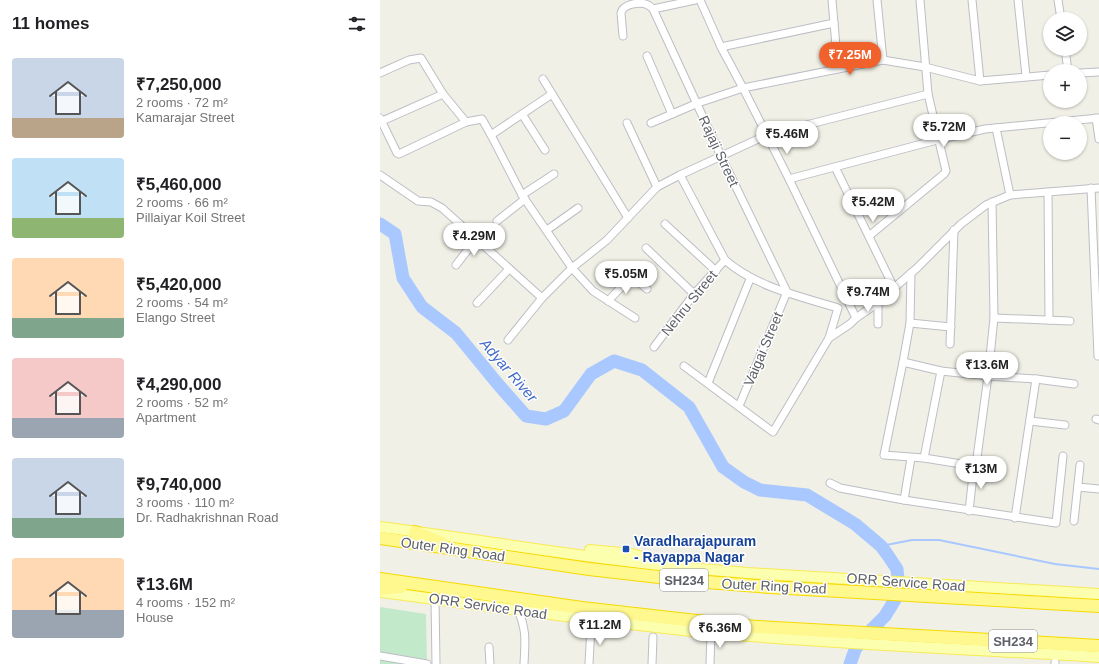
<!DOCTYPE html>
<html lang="en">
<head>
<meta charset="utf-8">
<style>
	:root { --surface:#fff; --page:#f6f6f6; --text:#202124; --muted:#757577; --accent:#f1612b }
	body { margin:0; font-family:Arial,sans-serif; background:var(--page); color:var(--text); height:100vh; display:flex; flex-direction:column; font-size:15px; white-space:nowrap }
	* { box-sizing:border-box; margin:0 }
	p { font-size:13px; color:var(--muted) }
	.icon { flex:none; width:22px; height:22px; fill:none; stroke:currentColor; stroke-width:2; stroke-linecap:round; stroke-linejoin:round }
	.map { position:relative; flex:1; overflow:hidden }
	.sheet { display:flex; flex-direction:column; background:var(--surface); width:380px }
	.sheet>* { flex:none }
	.fabs { position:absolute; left:663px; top:12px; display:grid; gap:8px }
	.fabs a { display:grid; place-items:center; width:44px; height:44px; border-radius:50%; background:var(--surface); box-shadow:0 1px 3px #0004; font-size:20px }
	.price { position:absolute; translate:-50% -34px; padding:0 9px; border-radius:14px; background:#fff; color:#222; font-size:13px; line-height:26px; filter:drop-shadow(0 1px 2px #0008) }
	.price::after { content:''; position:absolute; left:50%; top:24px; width:12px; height:9px; margin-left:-6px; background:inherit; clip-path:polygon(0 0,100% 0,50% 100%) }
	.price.selected { background:var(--accent); color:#fff }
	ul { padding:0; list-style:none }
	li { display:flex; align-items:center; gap:12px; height:100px; padding:0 12px }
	li span { display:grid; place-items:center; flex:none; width:112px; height:80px; border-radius:4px; color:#555 }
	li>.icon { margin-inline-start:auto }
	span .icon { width:48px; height:48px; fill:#fffc; stroke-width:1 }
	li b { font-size:17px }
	h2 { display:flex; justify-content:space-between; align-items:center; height:48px; padding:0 12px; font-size:17px }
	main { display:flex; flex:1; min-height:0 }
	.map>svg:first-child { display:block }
</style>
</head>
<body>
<main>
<section class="sheet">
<h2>11 homes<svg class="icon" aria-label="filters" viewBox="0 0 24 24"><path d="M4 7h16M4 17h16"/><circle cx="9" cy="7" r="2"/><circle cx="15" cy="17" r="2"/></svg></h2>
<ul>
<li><span style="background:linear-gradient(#c9d6e8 75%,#b9a48a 0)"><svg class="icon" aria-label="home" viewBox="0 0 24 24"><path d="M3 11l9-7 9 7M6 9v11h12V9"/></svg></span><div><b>₹7,250,000</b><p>2 rooms · 72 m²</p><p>Kamarajar Street</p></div></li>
<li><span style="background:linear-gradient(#bfe0f5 75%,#8fb573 0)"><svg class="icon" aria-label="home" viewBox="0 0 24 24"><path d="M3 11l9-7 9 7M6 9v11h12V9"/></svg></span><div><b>₹5,460,000</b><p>2 rooms · 66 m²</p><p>Pillaiyar Koil Street</p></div></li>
<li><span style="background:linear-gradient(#ffd9b3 75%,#7fa58c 0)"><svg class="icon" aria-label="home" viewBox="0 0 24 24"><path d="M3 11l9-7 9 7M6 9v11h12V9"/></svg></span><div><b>₹5,420,000</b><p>2 rooms · 54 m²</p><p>Elango Street</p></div></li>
<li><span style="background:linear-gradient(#f6c9c9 75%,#9aa5b1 0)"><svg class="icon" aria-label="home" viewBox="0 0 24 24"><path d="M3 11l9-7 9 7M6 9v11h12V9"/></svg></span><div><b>₹4,290,000</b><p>2 rooms · 52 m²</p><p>Apartment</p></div></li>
<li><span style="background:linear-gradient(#c9d6e8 75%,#7fa58c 0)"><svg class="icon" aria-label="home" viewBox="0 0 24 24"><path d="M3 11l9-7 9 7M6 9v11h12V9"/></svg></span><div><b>₹9,740,000</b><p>3 rooms · 110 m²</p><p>Dr. Radhakrishnan Road</p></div></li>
<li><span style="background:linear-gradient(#ffd9b3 65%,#9aa5b1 0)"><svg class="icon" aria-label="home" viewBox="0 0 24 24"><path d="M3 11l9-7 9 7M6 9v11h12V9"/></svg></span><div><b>₹13.6M</b><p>4 rooms · 152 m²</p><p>House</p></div></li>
</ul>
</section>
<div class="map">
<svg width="719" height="664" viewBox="0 0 719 664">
	<rect width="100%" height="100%" fill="#f0f0e6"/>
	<polygon fill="#c2e9c9" points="0,607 46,614 47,664 0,664"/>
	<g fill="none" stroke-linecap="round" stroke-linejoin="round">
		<polyline stroke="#a8c8ff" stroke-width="2" points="501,546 532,540 559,540 675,564 719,569"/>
		<polyline stroke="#a8c8ff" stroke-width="13" points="0,224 15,234 23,278 42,307 76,333 117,383 146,416 166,419 184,411 211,374 234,361 262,370 309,407 343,467 364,482 380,490 427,495 475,524 501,546 507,554 517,569 519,589 516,598 505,616 482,639 475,650 470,664"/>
		<defs>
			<g id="street">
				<polyline points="320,0 341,47 363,88 409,179 476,318"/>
				<polyline points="452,0 458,69"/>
				<polyline points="497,0 503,60"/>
				<polyline points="592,0 600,81"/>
				<polyline points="638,0 646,76"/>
				<polyline points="678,0 681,19"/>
				<polyline points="273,9 315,0"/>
				<path d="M243 36 241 13C243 4 260 1 268 5 270 6 271 7 273 9L341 156 407 292 359 406"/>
				<polyline points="341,47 454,23"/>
				<polyline points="685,49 688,71"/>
				<polyline points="267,56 292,114"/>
				<polyline points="0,73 29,60 41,58 63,94 86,122"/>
				<polyline points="700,73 719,72"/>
				<polyline points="163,79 248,218"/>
				<polyline points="142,114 165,150"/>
				<polyline points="0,118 17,153 19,154 86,122 102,119 111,135 142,195 192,268 213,291 255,318"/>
				<polyline points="716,118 719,139"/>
				<polyline points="0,122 63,94"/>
				<polyline points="247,123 277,187"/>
				<polyline points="271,123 318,103 363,88 503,60 545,67 600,81 670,75"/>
				<polyline points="616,128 630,195"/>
				<polyline points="111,135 172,94"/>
				<polyline points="455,167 514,288"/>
				<polyline points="0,175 38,201 51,202 62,208 162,298"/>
				<path d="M300 175 345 260C376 287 419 296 458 308L449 338 393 432 304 366"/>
				<polyline points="409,179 557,140 605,129 719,118"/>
				<polyline points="711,188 718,356"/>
				<polyline points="668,192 669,320"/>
				<polyline points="142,195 174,174"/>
				<polyline points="117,221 145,199"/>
				<polyline points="285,224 336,271"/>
				<polyline points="167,230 198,208"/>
				<polyline points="489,236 564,174 566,171 548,94 540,0"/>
				<polyline points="266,248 314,294"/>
				<polyline points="76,265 97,238"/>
				<polyline points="531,273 530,323 523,362 504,455 544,458 594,466 596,465 608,376 614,318 612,202"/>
				<polyline points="228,301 252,276 267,289"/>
				<polyline points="498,302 498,324"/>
				<polyline points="97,303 129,269"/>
				<polyline points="614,318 690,321"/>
				<polyline points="530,323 571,327"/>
				<polyline points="449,338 470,324 476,318 492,307 537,268 581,224 606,205 630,195 719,188"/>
				<polyline points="128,340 162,298 192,268 227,240 277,187 300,175 387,135 548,94"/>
				<polyline points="570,344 574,230"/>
				<polyline points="274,347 314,294 345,260"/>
				<polyline points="523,362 561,371 608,376 656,379 694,384"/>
				<polyline points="328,383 370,279"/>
				<polyline points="716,419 719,420"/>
				<polyline points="650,421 685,425"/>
				<polyline points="544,458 561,371"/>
				<polyline points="450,483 460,488 524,500 676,523 683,456"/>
				<polyline points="698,487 719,489"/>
				<polyline points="524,500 531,458"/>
				<polyline points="589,511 594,466"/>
				<polyline points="635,518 656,379"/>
				<polyline points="694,521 700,465"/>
				<polyline points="55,599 56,664"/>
				<path d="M138 610C147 631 145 642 144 664"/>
				<polyline points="109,647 110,664"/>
				<polyline points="0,656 47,664"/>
				<polyline points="209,664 211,626"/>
				<polyline points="272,664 273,637"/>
				<polyline points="330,664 331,632"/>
				<polyline points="675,664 675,662"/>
			</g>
			<g id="primary">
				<path d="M0 527C87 538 174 553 262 563 297 567 333 570 368 573L719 594"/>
				<polyline points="210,550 252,554 269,559"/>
				<path d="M2 592C105 606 208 620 311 631 446 644 583 648 719 657"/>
				<polyline points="201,625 218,628 242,629"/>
			</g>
			<g id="highway">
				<polyline points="35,532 62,543"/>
				<polyline points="0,538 209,569 314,581 390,587 719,606"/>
				<polyline points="0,579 202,608 361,626 719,646"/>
				<polyline points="0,589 21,587"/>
			</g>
		</defs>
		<use href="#street" stroke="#bdbec5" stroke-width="9"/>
		<use href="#primary" stroke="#f8ea58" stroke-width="12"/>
		<use href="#highway" stroke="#f7d900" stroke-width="14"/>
		<use href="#street" stroke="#fff" stroke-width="7"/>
		<use href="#primary" stroke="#fcffad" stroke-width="10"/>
		<use href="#highway" stroke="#fff88f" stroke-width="12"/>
	</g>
	<rect fill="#1a4fb4" stroke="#fff" stroke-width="1.5" x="242" y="545" width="8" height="8" rx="2"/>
	<g text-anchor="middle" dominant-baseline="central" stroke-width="3" stroke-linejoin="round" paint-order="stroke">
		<g fill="#fff" stroke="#8e9095" stroke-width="1">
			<rect x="280" y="569" width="48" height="22" rx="3"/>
			<rect x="609" y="630" width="48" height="22" rx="3"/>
		</g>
		<g font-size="13" font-weight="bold" fill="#5d6067">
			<text x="304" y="580">SH234</text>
			<text x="633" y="641">SH234</text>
		</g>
		<g font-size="14" fill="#5d6067" stroke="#fff">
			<text transform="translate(339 151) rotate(65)">Rajaji Street</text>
			<text transform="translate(309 303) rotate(-51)">Nehru Street</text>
			<text transform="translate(383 349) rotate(-67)">Vaigai Street</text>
			<text transform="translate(73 549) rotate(8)">Outer Ring Road</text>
			<text transform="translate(526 582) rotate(4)">ORR Service Road</text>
			<text transform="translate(394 586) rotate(3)">Outer Ring Road</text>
			<text transform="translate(108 606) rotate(8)">ORR Service Road</text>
		</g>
		<g font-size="14" font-weight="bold" fill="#164399" stroke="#fff" text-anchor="start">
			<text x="254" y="541">Varadharajapuram<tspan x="254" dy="16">- Rayappa Nagar</tspan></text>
		</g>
		<g font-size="15" font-style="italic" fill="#436bc9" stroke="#fff">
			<text transform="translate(129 370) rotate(49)">Adyar River</text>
		</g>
	</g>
</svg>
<div class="fabs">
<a><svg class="icon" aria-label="layers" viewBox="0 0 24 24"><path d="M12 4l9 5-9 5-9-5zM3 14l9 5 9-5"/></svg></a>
<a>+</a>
<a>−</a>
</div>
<b class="price selected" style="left:470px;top:76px">₹7.25M</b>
<b class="price" style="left:564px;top:148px">₹5.72M</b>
<b class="price" style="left:407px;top:155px">₹5.46M</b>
<b class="price" style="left:493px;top:223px">₹5.42M</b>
<b class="price" style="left:94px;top:257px">₹4.29M</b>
<b class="price" style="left:246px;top:295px">₹5.05M</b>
<b class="price" style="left:488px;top:313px">₹9.74M</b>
<b class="price" style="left:607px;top:386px">₹13.6M</b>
<b class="price" style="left:601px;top:490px">₹13M</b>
<b class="price" style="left:220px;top:646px">₹11.2M</b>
<b class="price" style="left:340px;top:649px">₹6.36M</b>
</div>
</main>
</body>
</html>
